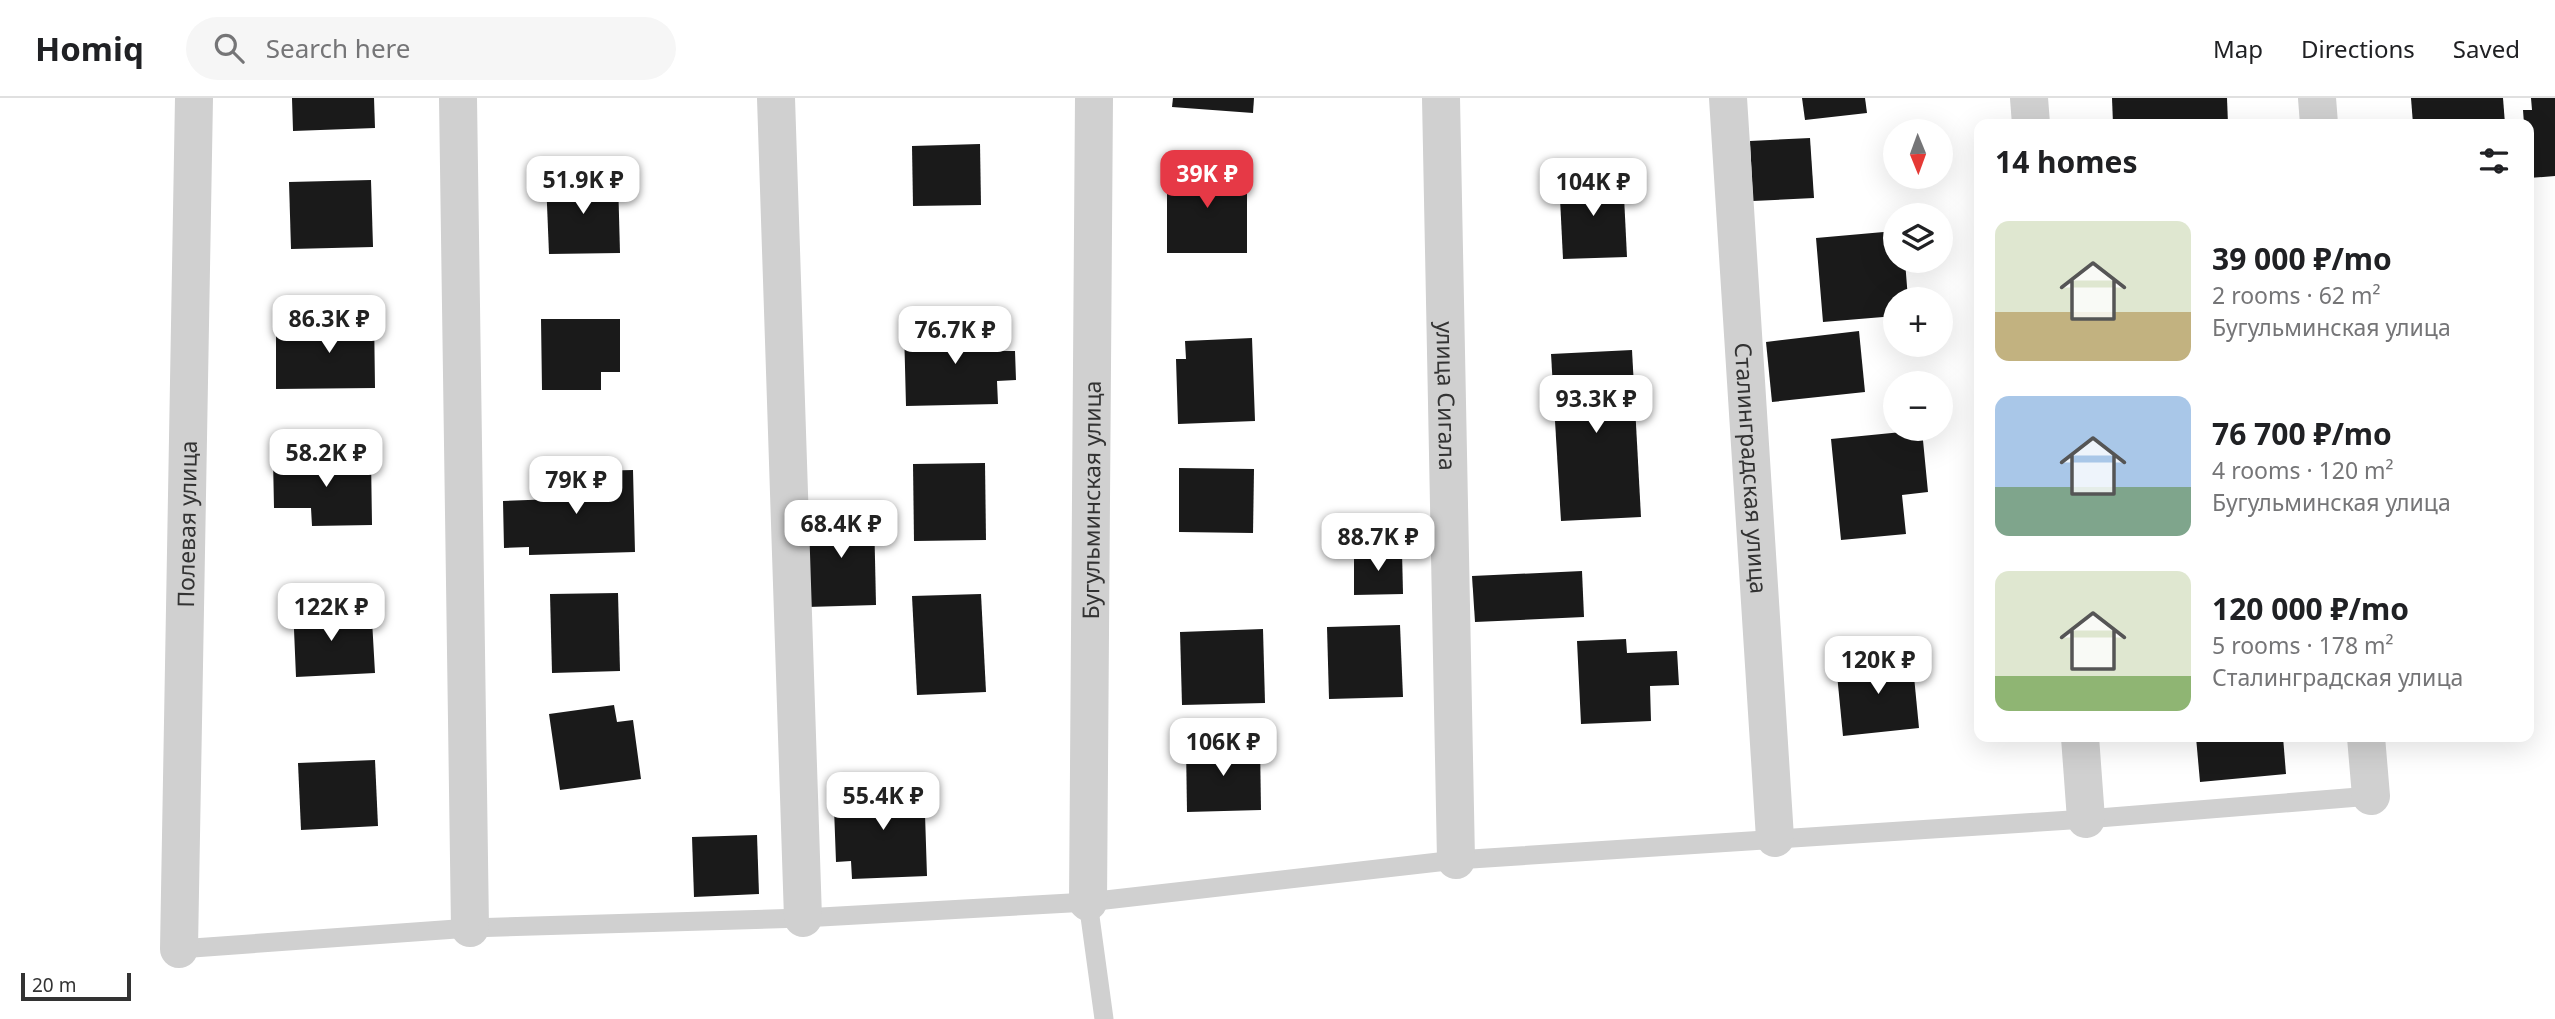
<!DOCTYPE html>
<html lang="en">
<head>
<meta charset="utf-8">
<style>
	:root { --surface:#fff; --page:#f6f6f6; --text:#202124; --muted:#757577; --line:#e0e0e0; --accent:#e63946 }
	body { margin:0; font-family:"Noto Sans",sans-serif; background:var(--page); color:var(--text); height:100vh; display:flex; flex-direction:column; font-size:26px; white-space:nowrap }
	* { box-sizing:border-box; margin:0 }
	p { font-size:23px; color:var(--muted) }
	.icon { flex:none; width:38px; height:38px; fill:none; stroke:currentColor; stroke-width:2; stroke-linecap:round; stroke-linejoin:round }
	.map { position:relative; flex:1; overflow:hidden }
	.side { position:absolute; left:1974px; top:21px; width:560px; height:623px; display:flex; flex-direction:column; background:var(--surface); border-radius:14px; box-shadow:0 7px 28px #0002 }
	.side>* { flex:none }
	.needle { width:46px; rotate:179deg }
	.buttons { position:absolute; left:1883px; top:21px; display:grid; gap:14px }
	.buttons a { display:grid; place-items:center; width:70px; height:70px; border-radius:50%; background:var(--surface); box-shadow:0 7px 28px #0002; font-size:35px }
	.scale { position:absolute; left:21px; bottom:18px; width:110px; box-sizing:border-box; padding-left:7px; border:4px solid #333; border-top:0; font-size:19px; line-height:24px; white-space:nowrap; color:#333; -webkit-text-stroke:5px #fff; paint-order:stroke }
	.price { position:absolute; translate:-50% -60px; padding:0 16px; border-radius:14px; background:#fff; color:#222; font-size:23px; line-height:46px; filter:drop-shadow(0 2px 4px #0008) }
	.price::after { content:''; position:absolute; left:50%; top:42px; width:21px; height:16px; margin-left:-10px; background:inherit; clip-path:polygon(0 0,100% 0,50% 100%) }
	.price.on { background:var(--accent); color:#fff }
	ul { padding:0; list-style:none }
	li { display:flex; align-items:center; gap:21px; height:175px; padding:0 21px }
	li span { display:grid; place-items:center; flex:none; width:196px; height:140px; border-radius:14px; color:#555 }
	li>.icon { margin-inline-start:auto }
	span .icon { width:84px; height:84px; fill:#fffc; stroke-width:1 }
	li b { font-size:30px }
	h2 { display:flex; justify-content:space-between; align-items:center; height:84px; padding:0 21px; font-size:30px }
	header { display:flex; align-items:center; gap:42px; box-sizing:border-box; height:98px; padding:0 35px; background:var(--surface); border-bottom:2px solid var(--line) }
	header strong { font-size:33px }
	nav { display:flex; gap:38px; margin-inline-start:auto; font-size:24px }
	.search { width:490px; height:63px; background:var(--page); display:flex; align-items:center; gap:18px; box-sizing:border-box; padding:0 24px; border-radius:38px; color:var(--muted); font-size:26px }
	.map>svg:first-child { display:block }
</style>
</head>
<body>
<header>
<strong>Homiq</strong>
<div class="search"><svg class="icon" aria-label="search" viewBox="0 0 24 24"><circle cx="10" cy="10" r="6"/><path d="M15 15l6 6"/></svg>Search here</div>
<nav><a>Map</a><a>Directions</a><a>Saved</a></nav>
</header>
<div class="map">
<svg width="2555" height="921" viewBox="0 0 2555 921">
	<rect width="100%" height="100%" fill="#fff"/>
	<g fill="#1a1a1a">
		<polygon points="292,0 374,0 375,30 293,33"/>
		<polygon points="1173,0 1254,0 1253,15 1172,9"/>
		<polygon points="1802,0 1865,0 1867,15 1805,22"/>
		<polygon points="2112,0 2227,0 2228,26 2113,26"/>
		<polygon points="2411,0 2503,0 2505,26 2413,26"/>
		<polygon points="2531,0 2555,0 2555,78 2529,80 2529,26 2524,26 2523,12 2532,12"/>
		<polygon points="1810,40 1814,100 1753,103 1750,43"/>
		<polygon points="980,46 981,107 913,108 912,48"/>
		<rect x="1167" y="68" width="80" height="87"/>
		<polygon points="1623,78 1627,159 1563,161 1559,80"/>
		<polygon points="618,81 620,155 549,156 546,82"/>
		<polygon points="371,82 373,149 291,151 289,84"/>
		<polygon points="1895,133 1895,163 1905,163 1908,201 1895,201 1895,218 1823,224 1816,140"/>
		<polygon points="374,216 375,290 276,291 276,238 315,238 314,217"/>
		<polygon points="541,221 620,221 620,274 601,274 601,292 542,292"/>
		<polygon points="997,228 998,253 1015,253 1016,282 997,283 998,306 906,308 904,230"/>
		<polygon points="1859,233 1865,294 1772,304 1766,244"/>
		<polygon points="1252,240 1255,323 1178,326 1176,261 1186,261 1185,243"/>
		<polygon points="1632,252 1641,419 1561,423 1551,256"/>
		<polygon points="1922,332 1928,394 1902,397 1906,436 1841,442 1831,341"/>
		<polygon points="371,359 372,427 312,428 311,410 274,410 273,360"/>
		<polygon points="985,365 986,442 914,443 913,366"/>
		<polygon points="1179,370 1254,371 1253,435 1179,434"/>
		<polygon points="633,372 635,454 529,457 529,449 504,450 503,403 555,401 554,374"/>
		<polygon points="874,416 876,507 807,509 806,417"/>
		<polygon points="1354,453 1402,453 1403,496 1354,497"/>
		<polygon points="1582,473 1584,519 1475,524 1472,478"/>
		<polygon points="618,495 620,573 552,575 550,496"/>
		<polygon points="981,496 986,594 917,597 912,498"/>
		<polygon points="334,506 335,524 372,522 375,575 296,579 293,508"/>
		<polygon points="1400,527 1403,599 1329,601 1327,529"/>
		<polygon points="1263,531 1265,605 1182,607 1180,534"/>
		<polygon points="1626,541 1627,555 1677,553 1679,587 1650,588 1651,623 1581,626 1577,543"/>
		<polygon points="1912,558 1919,630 1843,638 1836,566"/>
		<polygon points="614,607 617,624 633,622 641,681 560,692 549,616"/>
		<polygon points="2196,639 2283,639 2286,676 2200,684"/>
		<polygon points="1260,646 1261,712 1187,714 1186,647"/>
		<polygon points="375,662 378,728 301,732 298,665"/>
		<polygon points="924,685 927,778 852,781 851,763 836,764 834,710 852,710 850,689"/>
		<polygon points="757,737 759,796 694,799 692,739"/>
	</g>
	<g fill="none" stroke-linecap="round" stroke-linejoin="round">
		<g stroke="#d0d0d0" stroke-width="19">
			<polyline points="1088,804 1104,921"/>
			<polyline points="179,851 470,830 803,820 1088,804 1456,762 2086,721 2371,698"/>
		</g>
		<g stroke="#d0d0d0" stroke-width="38">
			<polyline points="458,0 470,830"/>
			<polyline points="776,0 803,820"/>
			<path id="s1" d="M1441 0 1456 762"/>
			<path id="s2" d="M1728 0 1775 740"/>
			<polyline points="2029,0 2031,26"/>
			<polyline points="2317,0 2319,26"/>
			<polyline points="2080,639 2086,721"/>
			<polyline points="2366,639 2371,698"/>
			<path id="s3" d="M1088 804 1094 0"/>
			<path id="s4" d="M179 851 194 0"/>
		</g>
	</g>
	<g text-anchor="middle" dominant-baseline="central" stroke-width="7" stroke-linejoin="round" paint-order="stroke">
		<g font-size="23" fill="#333" stroke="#fff">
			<text stroke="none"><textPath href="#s1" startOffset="298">улица Сигала</textPath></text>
			<text stroke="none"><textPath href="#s2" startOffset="371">Сталинградская улица</textPath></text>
			<text stroke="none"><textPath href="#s3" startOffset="402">Бугульминская улица</textPath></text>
			<text stroke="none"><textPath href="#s4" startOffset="425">Полевая улица</textPath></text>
		</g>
	</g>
</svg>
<div class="buttons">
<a><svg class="needle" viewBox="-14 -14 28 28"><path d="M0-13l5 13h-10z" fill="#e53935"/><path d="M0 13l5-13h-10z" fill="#757577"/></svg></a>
<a><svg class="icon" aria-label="layers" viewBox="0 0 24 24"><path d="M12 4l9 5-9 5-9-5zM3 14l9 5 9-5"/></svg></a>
<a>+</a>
<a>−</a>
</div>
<div class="scale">20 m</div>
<b class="price on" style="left:1207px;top:112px">39K ₽</b>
<b class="price" style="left:583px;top:118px">51.9K ₽</b>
<b class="price" style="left:1593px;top:120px">104K ₽</b>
<b class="price" style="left:329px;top:257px">86.3K ₽</b>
<b class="price" style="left:955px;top:268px">76.7K ₽</b>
<b class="price" style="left:1596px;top:337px">93.3K ₽</b>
<b class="price" style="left:326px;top:391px">58.2K ₽</b>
<b class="price" style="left:576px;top:418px">79K ₽</b>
<b class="price" style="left:841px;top:462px">68.4K ₽</b>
<b class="price" style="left:1378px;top:475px">88.7K ₽</b>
<b class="price" style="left:331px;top:545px">122K ₽</b>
<b class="price" style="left:1878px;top:598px">120K ₽</b>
<b class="price" style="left:1223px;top:680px">106K ₽</b>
<b class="price" style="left:883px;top:734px">55.4K ₽</b>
<section class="side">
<h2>14 homes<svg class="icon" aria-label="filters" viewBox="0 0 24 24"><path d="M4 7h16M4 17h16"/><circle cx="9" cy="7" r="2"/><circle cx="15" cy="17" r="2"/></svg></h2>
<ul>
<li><span style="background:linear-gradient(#dfe7d0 65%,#c2b280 0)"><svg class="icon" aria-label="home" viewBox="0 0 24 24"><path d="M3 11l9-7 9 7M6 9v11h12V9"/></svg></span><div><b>39 000 ₽/mo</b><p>2 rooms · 62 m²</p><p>Бугульминская улица</p></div></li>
<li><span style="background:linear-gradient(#a9c7e8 65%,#7fa58c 0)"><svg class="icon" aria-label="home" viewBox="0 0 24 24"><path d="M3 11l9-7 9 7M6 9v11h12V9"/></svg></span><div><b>76 700 ₽/mo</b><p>4 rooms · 120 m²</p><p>Бугульминская улица</p></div></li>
<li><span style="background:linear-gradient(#dfe7d0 75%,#8fb573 0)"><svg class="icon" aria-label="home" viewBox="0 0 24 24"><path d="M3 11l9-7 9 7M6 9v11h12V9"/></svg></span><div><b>120 000 ₽/mo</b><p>5 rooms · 178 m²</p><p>Сталинградская улица</p></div></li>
</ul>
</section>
</div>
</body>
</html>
